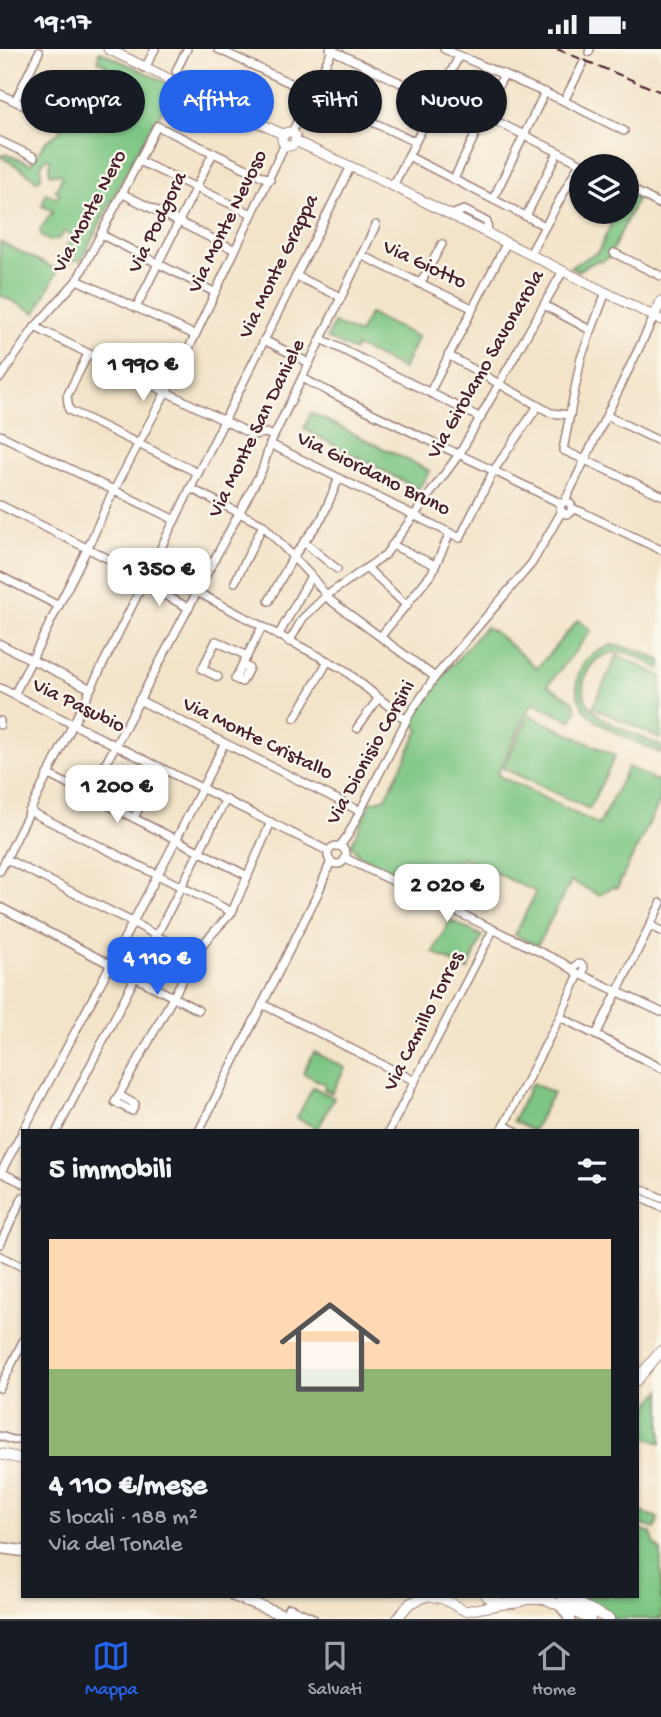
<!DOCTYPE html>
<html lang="it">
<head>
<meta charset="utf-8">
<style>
	:root { --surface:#171b24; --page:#242831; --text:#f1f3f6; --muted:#9ea1a6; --line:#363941; --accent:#2563eb }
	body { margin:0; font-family:"Gochi Hand",sans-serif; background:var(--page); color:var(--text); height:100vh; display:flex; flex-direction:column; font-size:26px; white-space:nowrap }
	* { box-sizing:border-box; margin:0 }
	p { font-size:23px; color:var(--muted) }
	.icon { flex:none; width:38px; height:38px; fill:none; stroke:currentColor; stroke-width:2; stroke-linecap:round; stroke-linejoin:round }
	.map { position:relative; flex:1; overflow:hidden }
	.sheet { position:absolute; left:21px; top:1080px; width:618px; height:469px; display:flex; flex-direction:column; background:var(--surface); border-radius:0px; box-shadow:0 2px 5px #0004 }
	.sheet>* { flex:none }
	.hud { position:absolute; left:21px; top:21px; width:620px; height:63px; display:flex; gap:14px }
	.buttons { position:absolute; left:569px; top:105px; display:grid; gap:14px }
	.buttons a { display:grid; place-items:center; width:70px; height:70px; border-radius:50%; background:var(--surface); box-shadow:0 2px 5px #0004; font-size:35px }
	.price { position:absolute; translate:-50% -60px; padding:0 16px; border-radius:14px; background:#fff; color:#222; font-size:23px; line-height:46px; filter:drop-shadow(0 2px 4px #0008) }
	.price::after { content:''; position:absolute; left:50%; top:42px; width:21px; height:16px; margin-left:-10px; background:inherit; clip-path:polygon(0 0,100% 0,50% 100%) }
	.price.active { background:var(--accent); color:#fff }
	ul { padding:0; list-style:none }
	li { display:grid; align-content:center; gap:14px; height:371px; padding:0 28px }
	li+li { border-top:2px solid var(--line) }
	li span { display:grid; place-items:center; height:217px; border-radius:0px; color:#555 }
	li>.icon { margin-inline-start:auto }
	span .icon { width:126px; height:126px; fill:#fffc; stroke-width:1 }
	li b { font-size:30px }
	h2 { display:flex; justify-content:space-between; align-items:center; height:84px; padding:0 28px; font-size:30px }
	.tag { padding:0 24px; border-radius:32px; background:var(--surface); box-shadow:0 2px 5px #0004; font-size:24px; line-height:63px }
	.tag.active { background:var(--accent); color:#fff }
	.status { display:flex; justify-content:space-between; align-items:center; height:49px; padding:0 35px; background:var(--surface); direction:ltr }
	.status svg { height:19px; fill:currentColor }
	.dock { display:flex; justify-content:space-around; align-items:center; height:98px; border-top:2px solid var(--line); background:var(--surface); font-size:19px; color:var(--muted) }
	.dock a { display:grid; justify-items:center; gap:4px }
	.dock .active { color:var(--accent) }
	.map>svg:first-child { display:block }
</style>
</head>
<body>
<div class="status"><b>19:17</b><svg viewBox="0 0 49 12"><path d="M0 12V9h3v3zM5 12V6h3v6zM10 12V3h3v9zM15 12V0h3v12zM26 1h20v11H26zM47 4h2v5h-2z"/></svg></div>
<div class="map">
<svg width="661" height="1570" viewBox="0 0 661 1570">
	<rect width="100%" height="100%" fill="#fbf7ec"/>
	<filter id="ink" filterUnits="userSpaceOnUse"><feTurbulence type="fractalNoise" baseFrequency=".0143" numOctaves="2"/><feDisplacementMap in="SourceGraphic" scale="14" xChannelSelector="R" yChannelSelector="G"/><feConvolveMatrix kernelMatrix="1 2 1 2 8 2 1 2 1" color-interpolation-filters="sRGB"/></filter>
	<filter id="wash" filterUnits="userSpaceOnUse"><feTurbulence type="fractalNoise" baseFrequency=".00686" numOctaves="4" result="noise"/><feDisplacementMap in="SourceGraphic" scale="28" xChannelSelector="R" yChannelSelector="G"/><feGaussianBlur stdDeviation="1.57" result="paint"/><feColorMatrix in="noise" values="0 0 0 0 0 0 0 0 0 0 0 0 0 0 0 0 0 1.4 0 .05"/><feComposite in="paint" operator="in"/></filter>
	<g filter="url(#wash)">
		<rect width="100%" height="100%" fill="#f3e4c9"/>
		<g fill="#7dc683" stroke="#647257" stroke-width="2">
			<path d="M99 2 174 37 163 60 134 108 81 212 76 210 70 214 63 205 68 203 66 199 73 187 65 182 60 189 50 192 42 188 40 181 53 162 42 157 46 144 55 149 58 148 60 144 56 142 62 128 59 124 51 126 49 122 50 110H45L41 117V129L36 132C26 120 13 116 0 107L6 105 31 115 46 92 60 83 63 70 70 71 100 28 106 15 98 12Z"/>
			<polygon points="627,143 638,148 611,204 614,206 600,213 598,211 577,222 570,218 598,203 617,163 626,163"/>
			<polygon points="0,193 58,221 36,264 0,246"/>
			<polygon points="369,265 418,288 403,320 356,297 354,302 327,289 334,274 359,285"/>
			<polygon points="311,364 430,422 418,440 304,380"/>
			<polygon points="578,571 591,582 548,636 573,652 577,661 571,672 534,654 528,661 497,726 599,776 628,718 661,734 661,750 617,839 613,838 599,846 571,832 537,897 515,886 536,843 462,808 438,850 360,807 351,796 371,753 386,749 419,681 412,672 439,631 485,578 495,583 537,619"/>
			<path d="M612 596 634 600 661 612V620C649 614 635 604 622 603 590 601 570 639 594 662 609 677 641 688 661 697V704C631 689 572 674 577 632 580 611 594 603 612 596Z"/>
			<polygon points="617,606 661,627 661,690 593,658"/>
			<polygon points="529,666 615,707 589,760 503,719"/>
			<polygon points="450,871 482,887 468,921 433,903"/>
			<polygon points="314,1003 345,1019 332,1044 324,1040 325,1035 303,1024"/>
			<polygon points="532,1034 553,1044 533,1082 513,1072"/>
			<polygon points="313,1038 334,1049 318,1080 297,1069"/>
			<polygon points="661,1341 661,1394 637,1385 637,1371"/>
			<polygon points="637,1462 658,1469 655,1480 637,1474"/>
			<polygon points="637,1479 651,1484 655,1496 661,1502 661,1570 614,1570 568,1547 637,1547"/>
		</g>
	</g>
	<g filter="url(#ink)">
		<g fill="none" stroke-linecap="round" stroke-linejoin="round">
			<defs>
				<g id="minor">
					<polyline points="218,0 415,93"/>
					<polyline points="330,0 424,45 438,49 448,48 586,117"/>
					<polyline points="444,0 564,52 624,82"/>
					<polyline points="589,3 590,0"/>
					<polyline points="145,19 155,0"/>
					<polyline points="176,22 187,0"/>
					<polyline points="0,45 54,71"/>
					<polyline points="15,52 39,3"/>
					<polyline points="564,52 583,15"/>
					<polyline points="292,83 333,0"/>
					<polyline points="0,92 34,108"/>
					<polyline points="408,107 545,177"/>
					<polyline points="139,112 252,165"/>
					<polyline points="454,130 504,25"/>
					<polyline points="393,137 459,7"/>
					<polyline points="626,137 661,156"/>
					<polyline points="123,145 235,201"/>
					<polyline points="493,150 545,43"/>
					<polyline points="451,166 464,161 487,173 488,184"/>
					<polyline points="526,167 558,103"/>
					<polyline points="102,186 214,243"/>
					<polyline points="614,204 661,227"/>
					<polyline points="530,205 580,114"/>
					<polyline points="361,206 472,259"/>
					<polyline points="296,227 341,248"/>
					<polyline points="77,231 195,286"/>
					<polyline points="420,235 442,195"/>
					<polyline points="606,243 581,309 563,401 661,446"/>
					<polyline points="544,256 590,281"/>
					<polyline points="136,259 213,104"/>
					<polyline points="35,278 253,386 266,384 273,387"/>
					<polyline points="321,290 481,369"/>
					<polyline points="264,291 309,314"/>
					<polyline points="88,305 67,347 69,361 198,424"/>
					<polyline points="448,306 551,364 570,366"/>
					<polyline points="0,329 35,278 77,231 157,77 270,131"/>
					<path d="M302 329C386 373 474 411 560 454"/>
					<polyline points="430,343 507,193"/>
					<polyline points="607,367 661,393"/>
					<polyline points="0,386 175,471"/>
					<polyline points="270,395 460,489 494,421 538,357"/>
					<polyline points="190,439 263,476 311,527 330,551 435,628"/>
					<polyline points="565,452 654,268"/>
					<circle cx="566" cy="459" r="6"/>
					<polyline points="0,456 145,528"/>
					<polyline points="571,459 582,463 661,501"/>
					<polyline points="304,493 337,520"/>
					<polyline points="392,496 435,516"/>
					<polyline points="367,519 407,557"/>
					<polyline points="0,527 59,557"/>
					<polyline points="235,533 263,476"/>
					<polyline points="142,534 189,559"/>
					<polyline points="197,543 343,620 406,671"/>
					<polyline points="269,552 293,508 322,469 339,429"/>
					<polyline points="278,587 311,527"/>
					<polyline points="381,587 432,524 450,484"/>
					<polyline points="289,593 303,569 326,547 385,506 460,404 563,222"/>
					<polyline points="0,595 89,639"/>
					<polyline points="242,616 249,619 242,633 235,630 262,578"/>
					<polyline points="218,628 202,620 216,592 247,607"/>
					<polyline points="0,639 328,802"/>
					<polyline points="14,646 90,494 109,451 192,293 285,95"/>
					<polyline points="139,651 360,762"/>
					<polyline points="295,669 328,612"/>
					<polyline points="0,672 0,676"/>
					<polyline points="357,679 378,650"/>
					<polyline points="47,725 248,827"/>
					<polyline points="89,746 262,421 270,395 376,176"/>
					<polyline points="29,762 232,863"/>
					<polyline points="134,769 160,718"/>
					<polyline points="340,797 348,786 409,666 435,628 532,514 562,462"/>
					<circle cx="337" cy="806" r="9"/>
					<polyline points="345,809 561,913 575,922"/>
					<polyline points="6,810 132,873 195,908"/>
					<polyline points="0,822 350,119"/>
					<polyline points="0,858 198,961"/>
					<polyline points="650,876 661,882"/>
					<circle cx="579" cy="920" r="5"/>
					<polyline points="580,925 661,963"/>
					<polyline points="262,955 415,1032"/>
					<polyline points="560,968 661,1019"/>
					<polyline points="596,986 661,854"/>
					<polyline points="119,1046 135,1055 132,1062 115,1053 119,1046 202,896 232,863 271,773"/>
					<polyline points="504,1076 515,1082"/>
					<polyline points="23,1082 176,791 224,695"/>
					<polyline points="57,1082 226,750"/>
					<polyline points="199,1082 318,844 331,812"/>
					<polyline points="389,1082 493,881"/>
					<polyline points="501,1082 560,968 579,925"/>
					<polyline points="0,1123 23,1134"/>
					<polyline points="1,1123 23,1082"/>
					<polyline points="637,1138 661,1149"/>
					<polyline points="637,1147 661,1158"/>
					<polyline points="0,1195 23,1148"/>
					<polyline points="0,1207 23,1218"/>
					<polyline points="0,1339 23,1292"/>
					<polyline points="0,1387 13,1391 22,1391"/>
				</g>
				<g id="tertiary">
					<polyline points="108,0 284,86"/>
					<circle cx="289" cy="90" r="7"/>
					<polyline points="295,92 393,137 661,271"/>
					<polyline points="654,268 661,252"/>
					<polyline points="430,1547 443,1550 465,1562 504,1555"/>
					<polyline points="397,1570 410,1554 428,1547"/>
				</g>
				<g id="secondary">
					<polyline points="637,1331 661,1302"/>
					<polyline points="0,1405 23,1410"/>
					<path d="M487 1547C500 1556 515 1557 529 1548"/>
					<polyline points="563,1547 609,1570"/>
					<polyline points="526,1550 546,1550 590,1570"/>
				</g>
				<g id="trunk">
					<polyline points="0,1499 23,1502"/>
					<polyline points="234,1547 294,1570"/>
					<polyline points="560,1555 570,1570"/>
					<polyline points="289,1560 312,1570"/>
				</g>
			</defs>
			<use href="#minor" stroke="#9e827a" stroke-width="10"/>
			<use href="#tertiary" stroke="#9e827a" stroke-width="11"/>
			<use href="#secondary" stroke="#9e827a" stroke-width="12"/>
			<use href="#trunk" stroke="#9e827a" stroke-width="13"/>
			<use href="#minor" stroke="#fff" stroke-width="7"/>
			<use href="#tertiary" stroke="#fff" stroke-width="9"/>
			<use href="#secondary" stroke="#fff" stroke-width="10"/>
			<use href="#trunk" stroke="#fff" stroke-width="10"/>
			<polyline stroke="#4a1f2b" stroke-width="2" stroke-dasharray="10 5" stroke-linecap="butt" points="557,0 661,43"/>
		</g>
	</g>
	<g text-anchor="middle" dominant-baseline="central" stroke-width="5" stroke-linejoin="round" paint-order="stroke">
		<g font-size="21" fill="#4a1f2b" stroke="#fbf7ec">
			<text transform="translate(91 163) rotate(-62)">Via Monte Nero</text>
			<text transform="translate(229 173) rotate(-64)">Via Monte Nevoso</text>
			<text transform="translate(159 174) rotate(-64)">Via Podgora</text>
			<text transform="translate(424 217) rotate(25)">Via Giotto</text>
			<text transform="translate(280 218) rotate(-64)">Via Monte Grappa</text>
			<text transform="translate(487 316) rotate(-60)">Via Girolamo Savonarola</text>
			<text transform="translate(258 380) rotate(-64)">Via Monte San Daniele</text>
			<text transform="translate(373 426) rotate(26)">Via Giordano Bruno</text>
			<text transform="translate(78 658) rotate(26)">Via Pasubio</text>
			<text transform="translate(257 691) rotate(26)">Via Monte Cristallo</text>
			<text transform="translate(372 704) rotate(-61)">Via Dionisio Corsini</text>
			<text transform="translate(425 973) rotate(-63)">Via Camillo Torres</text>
		</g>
	</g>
</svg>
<div class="buttons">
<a><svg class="icon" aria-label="layers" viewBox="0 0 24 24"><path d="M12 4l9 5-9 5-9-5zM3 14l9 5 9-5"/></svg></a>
</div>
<b class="price" style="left:143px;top:354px">1 990 €</b>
<b class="price" style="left:159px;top:559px">1 350 €</b>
<b class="price" style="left:117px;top:776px">1 200 €</b>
<b class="price" style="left:447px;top:875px">2 020 €</b>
<b class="price active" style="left:157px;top:948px">4 110 €</b>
<div class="hud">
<a class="tag">Compra</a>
<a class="tag active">Affitta</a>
<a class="tag">Filtri</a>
<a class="tag">Nuovo</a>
</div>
<section class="sheet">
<h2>5 immobili<svg class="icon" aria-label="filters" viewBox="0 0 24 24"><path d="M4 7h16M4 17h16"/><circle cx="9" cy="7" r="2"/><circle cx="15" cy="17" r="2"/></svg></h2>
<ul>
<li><span style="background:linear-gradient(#ffd9b3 60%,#8fb573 0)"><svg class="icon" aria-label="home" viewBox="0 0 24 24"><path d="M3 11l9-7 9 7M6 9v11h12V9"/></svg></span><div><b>4 110 €/mese</b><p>5 locali · 188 m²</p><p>Via del Tonale</p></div></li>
</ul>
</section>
</div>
<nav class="dock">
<a class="active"><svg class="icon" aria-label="map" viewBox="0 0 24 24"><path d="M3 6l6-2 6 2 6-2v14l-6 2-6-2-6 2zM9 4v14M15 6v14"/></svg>Mappa</a>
<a><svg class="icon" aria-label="saved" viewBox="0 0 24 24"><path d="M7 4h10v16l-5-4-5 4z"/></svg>Salvati</a>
<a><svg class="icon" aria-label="home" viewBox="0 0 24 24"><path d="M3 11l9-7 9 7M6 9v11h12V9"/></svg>Home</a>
</nav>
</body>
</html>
